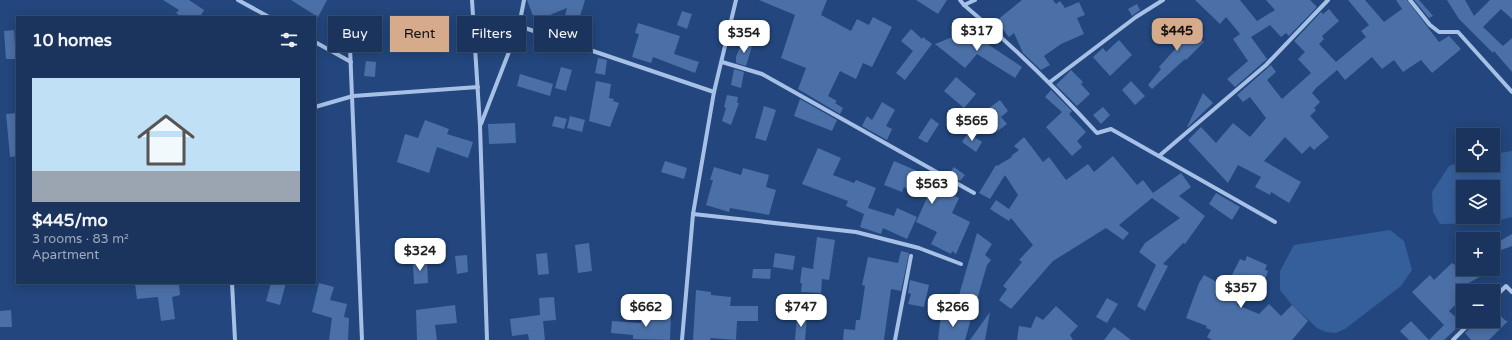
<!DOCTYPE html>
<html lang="en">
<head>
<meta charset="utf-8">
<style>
	:root { --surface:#1a345e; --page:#273f67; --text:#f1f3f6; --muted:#9faabc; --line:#384f73; --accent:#d6ab8b }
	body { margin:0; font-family:"Varela Round",sans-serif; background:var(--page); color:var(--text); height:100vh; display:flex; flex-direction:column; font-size:15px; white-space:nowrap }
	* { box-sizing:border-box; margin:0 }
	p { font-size:13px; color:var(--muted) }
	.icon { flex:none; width:22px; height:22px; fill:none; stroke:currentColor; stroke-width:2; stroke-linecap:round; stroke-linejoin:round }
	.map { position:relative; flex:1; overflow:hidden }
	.panel { position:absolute; left:16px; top:16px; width:300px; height:268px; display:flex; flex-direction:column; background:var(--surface); border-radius:0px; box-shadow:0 2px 10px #0003,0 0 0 1px var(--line) }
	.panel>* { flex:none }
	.guide { position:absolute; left:328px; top:16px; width:380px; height:36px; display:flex; gap:8px }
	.fabs { position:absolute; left:1456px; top:128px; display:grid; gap:8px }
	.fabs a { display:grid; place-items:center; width:44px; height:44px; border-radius:0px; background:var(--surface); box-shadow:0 2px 10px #0003,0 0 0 1px var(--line); font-size:20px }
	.price { position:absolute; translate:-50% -34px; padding:0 9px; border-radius:8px; background:#fff; color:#222; font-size:13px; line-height:26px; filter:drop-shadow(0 1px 2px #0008) }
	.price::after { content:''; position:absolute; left:50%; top:24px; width:12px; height:9px; margin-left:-6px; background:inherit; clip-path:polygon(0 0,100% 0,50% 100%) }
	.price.on { background:var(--accent); color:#111 }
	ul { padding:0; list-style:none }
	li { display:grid; align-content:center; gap:8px; height:212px; padding:0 16px }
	li span { display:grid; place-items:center; height:124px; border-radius:0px; color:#555 }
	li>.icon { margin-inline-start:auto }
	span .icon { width:72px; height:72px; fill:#fffc; stroke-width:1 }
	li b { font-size:17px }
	h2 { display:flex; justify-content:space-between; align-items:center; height:48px; padding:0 16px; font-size:17px }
	.chip { padding:0 14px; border-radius:0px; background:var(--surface); box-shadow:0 2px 10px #0003,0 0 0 1px var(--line); font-size:14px; line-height:36px }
	.chip.on { background:var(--accent); color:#111 }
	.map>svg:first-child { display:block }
</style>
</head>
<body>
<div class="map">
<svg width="1512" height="340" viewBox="0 0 1512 340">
	<rect width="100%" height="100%" fill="#22467d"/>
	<g fill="#355f9b" fill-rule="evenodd">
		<path d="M1512 151V217L1489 223 1440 224 1433 212 1432 192 1449 166 1463 161V165H1493V154ZM1463 187H1493V217H1463Z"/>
		<polygon points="1390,230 1404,241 1412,270 1401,286 1345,329 1336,333 1326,332 1317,328 1292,305 1280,290 1280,271 1294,245"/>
	</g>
	<g fill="#4b70a7">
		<polygon points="163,0 189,0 204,10 200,17 182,17 176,13 179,10"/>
		<polygon points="291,0 327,0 318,17"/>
		<polygon points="527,0 585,0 577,26 563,23 567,8 535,21"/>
		<polygon points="759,0 827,0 821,15 851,31 857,19 869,25 873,17 892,27 872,67 863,63 856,79 840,71 828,96 837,101 835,103 843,108 840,114 798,89 806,68 781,58 795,15"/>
		<polygon points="916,0 947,0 938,14"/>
		<polygon points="1022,0 1053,0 1056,4 1060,1 1065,8 1079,2 1085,15 1077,18 1084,34 1061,44 1044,56 1050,65 1041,70 1023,53 1014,33 1009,37 996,21"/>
		<polygon points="1195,0 1240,0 1257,21 1275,10 1266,0 1310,0 1317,7 1289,36 1286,33 1281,37 1270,25 1251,37 1267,59 1235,87 1227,79 1248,61 1233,39 1240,34 1226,17 1220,24"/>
		<polygon points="1348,0 1365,0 1384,22 1402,9 1396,0 1407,0 1439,42 1449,36 1461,49 1432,73 1421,60 1403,72 1394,60 1382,69 1372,57 1345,80 1337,70 1316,88 1312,93 1320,102 1314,108 1316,110 1310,116 1329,137 1314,150 1310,146 1302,154 1285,137 1264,161 1301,182 1289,203 1271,192 1270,195 1255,187 1261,177 1238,165 1228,183 1188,140 1201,127 1216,143 1233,123 1250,137 1266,118 1250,97 1243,102 1237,95 1271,65 1276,72 1267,80 1282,99 1311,73 1298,59 1305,52 1294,41 1321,12 1323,14 1329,9 1339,21 1322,36 1324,39 1319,44 1336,62 1366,37 1361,31 1369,25"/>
		<polygon points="1414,0 1419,0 1433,16 1429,18"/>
		<polygon points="1447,0 1465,0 1474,16 1490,0 1512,0 1512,19 1501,9 1483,27 1503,46 1512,38 1512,72 1494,51 1493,53 1459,19"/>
		<polygon points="1137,4 1140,10 1132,16 1128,9"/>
		<polygon points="682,11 692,14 687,29 677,25"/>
		<polygon points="1175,22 1190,39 1196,33 1204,42 1186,60 1185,59 1152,89 1148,85 1161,69 1159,67 1177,47 1164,32"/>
		<polygon points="638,23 680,36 674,54 699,62 695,73 653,57 651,63 632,57 639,34 635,33"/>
		<polygon points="911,29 922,39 923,37 932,44 905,80 896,73 913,51 901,41"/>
		<polygon points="14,30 16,59 6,59 4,31"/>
		<polygon points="970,30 992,47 1022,67 1015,78 977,54 965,68 935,44"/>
		<polygon points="1119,40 1132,55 1110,76 1093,57 1103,48 1106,52"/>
		<polygon points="742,42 752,46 746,66 736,63 736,57"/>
		<polygon points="598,58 607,60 605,75 595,73"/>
		<polygon points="366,61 376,62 375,77 364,76"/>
		<polygon points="561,67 572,70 566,91 555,88"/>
		<polygon points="734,69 744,72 741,88 731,85"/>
		<polygon points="1071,70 1083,82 1081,84 1090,94 1077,106 1056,85"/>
		<polygon points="520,74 553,84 550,96 517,86"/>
		<polygon points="956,77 976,94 964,108 944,91"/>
		<polygon points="596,81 611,84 609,98 614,99 613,101 619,103 610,127 589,121"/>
		<polygon points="1131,81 1145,96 1135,105 1122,90"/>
		<polygon points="1051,90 1072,111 1069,114 1086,132 1077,141 1082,147 1072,156 1046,127 1062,112 1045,97"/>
		<polygon points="1203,93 1213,103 1188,127 1187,127"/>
		<polygon points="727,95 738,97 737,103 739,103 731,125 722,121 726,108 724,107"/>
		<polygon points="800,99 837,120 832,131 794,116"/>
		<polygon points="1000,100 1008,111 1001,117 1007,124 995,133 981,114"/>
		<polygon points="882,102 895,110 886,126 892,129 887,140 862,126 867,116 872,120"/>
		<polygon points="764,106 776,110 766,141 755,138"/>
		<polygon points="1103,107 1110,115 1101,124 1093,115"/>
		<polygon points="17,113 17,156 10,157 6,114"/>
		<polygon points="555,116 567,119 564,129 552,126"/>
		<polygon points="570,116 585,120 582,132 567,128"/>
		<polygon points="931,118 939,124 927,143 918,138"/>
		<polygon points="425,120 449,129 447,134 473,142 468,158 437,147 429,173 397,162 405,134 418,138"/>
		<polygon points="515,123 516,143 489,144 488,124"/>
		<polygon points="968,133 982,142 976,152 962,142"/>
		<polygon points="1024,137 1043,162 1049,157 1066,180 1088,164 1094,172 1113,156 1137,185 1143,180 1153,193 1181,173 1191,187 1179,196 1205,216 1185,244 1183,243 1163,264 1168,266 1145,311 1137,306 1156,265 1139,252 1145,243 1180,218 1152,198 1119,225 1129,233 1123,240 1106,228 1053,261 1011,309 999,300 1007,289 1003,286 1022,262 1019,260 1033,245 1011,218 1009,221 990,209 996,200 1009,209 1018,195 1005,175 990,199 979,193 996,165 997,166 1012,157 1011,156 1019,150 1014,146"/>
		<polygon points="818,148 841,158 833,175 854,183 856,180 876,188 868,208 894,216 897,208 917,217 907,239 883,228 881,234 860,227 864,214 846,206 848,201 802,184"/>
		<polygon points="665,161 687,168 684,179 661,172"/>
		<polygon points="894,161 943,182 944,180 956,187 951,194 959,198 952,213 970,222 956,254 952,251 951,254 931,244 937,232 916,222 927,198 904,187 902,192 884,185"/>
		<polygon points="714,167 741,175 743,168 769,175 766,187 776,190 769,215 730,208 729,212 706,205 713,180 710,180"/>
		<polygon points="954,167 965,175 960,181 948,175"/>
		<polygon points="1216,193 1240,207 1232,220 1209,204"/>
		<polygon points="977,233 992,244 985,255 991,260 987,265 974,310 957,302"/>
		<polygon points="1512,234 1512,246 1493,253 1493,245"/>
		<polygon points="817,237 835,240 829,280 822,279 821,293 801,292 802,283 800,283 802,267 813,269"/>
		<polygon points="589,243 592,271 578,273 575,245"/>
		<polygon points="901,251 909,253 901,291 891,289 884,340 843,340 844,329 855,330 856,320 860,320 865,286 862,285 868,257 898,263"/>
		<polygon points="547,253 549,274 538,275 536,254"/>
		<polygon points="775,253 795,256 793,270 773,267"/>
		<polygon points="467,255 468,272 457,274 455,256"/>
		<polygon points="1247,256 1267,265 1265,270 1268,271 1262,287 1249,281 1237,305 1259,314 1269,304 1281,316 1292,305 1308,321 1292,340 1212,340 1207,337 1211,330 1206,328 1207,326 1186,318 1199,283 1204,275 1217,282 1220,276 1229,281 1240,259 1245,261"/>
		<polygon points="427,260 428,283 414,284 413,261"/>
		<polygon points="1463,261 1463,269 1494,269 1465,285 1470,291 1463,291 1463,298 1449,311 1462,323 1444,340 1429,340 1444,325 1412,292 1430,275 1434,280 1452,263 1455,265"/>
		<polygon points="753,269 771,269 770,279 752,278"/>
		<polygon points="910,280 929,285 924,307 908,304 911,294 908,293"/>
		<polygon points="179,283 180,295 172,297 175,319 161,321 158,297 137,299 135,284"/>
		<polygon points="271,283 286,283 280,305 266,301"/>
		<polygon points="319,283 334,287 330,300 347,304 344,317 349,318 348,340 329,340 332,318 312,312"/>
		<polygon points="696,290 711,292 711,295 731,297 730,306 758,306 758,321 737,321 736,340 711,338 710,340 693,340"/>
		<polygon points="554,297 556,320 543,321 545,340 529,340 528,334 512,336 510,319 540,315 539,298"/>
		<polygon points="1107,298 1118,304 1107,323 1096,317"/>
		<polygon points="455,305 457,323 435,325 437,340 417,340 416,310"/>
		<polygon points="1056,306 1078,326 1070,335 1073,340 1017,340 1019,326 1031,328 1036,316 1043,320"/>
		<polygon points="1493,309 1506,321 1508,321 1489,340 1471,340 1465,333 1477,321 1493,321"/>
		<polygon points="11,310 12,327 0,327 0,311"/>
		<polygon points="990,312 985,340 970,340"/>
		<polygon points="642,314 671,315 670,340 633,339 633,335 611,333 612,321 641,323"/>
		<polygon points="797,315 807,316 805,340 795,340"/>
		<polygon points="941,315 971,319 965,340 938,340"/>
		<polygon points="1411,321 1429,340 1409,340 1400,331"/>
		<polygon points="1114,327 1131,340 1104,340"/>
	</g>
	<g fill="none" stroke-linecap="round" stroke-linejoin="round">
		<g stroke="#a7c1e6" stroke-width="4">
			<polyline points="238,0 269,17"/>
			<polyline points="472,0 480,126 487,340"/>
			<path d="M960 0 964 5C1013 46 1054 86 1097 133L1111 129 1275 222"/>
			<polyline points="1410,0 1430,25 1439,32 1458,32 1512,92"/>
			<polyline points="964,5 975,0"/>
			<polyline points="349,23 362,340"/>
			<polyline points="519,26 714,92"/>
			<polyline points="315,42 351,62"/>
			<polyline points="722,62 762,74 974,193"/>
			<polyline points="1050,82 1136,17 1163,0"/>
			<polyline points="315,107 353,96 478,87"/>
			<polyline points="481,124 519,26 524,0"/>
			<polyline points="1159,156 1266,65 1328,0"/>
			<polyline points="693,214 856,232 919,248 961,264"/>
			<polyline points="232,283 235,340"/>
			<polyline points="1493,299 1506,286 1512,292"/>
			<polyline points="682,340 693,214 714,92 736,0"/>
			<polyline points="895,340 911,256"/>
			<polyline points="1453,340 1472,321"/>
		</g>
	</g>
</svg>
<div class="fabs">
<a><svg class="icon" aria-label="locate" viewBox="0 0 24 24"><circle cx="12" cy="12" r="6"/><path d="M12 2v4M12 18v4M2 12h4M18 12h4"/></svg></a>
<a><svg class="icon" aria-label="layers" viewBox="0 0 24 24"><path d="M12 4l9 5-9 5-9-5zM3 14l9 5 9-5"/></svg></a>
<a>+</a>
<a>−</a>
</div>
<b class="price" style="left:977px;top:52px">$317</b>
<b class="price on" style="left:1177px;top:52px">$445</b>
<b class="price" style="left:744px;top:54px">$354</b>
<b class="price" style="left:972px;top:142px">$565</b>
<b class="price" style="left:932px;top:205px">$563</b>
<b class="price" style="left:420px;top:272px">$324</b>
<b class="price" style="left:1241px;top:309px">$357</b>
<b class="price" style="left:646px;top:328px">$662</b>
<b class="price" style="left:801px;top:328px">$747</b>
<b class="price" style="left:953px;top:328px">$266</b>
<div class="guide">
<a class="chip">Buy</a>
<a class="chip on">Rent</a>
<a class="chip">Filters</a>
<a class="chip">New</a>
</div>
<section class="panel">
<h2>10 homes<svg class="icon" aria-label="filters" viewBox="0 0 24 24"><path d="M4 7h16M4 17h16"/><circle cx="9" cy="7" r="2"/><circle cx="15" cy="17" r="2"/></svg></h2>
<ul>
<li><span style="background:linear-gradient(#bfe0f5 75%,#9aa5b1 0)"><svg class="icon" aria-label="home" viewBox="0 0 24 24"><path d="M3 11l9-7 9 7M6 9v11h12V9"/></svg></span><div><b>$445/mo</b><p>3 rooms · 83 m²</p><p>Apartment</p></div></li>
</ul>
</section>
</div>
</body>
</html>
